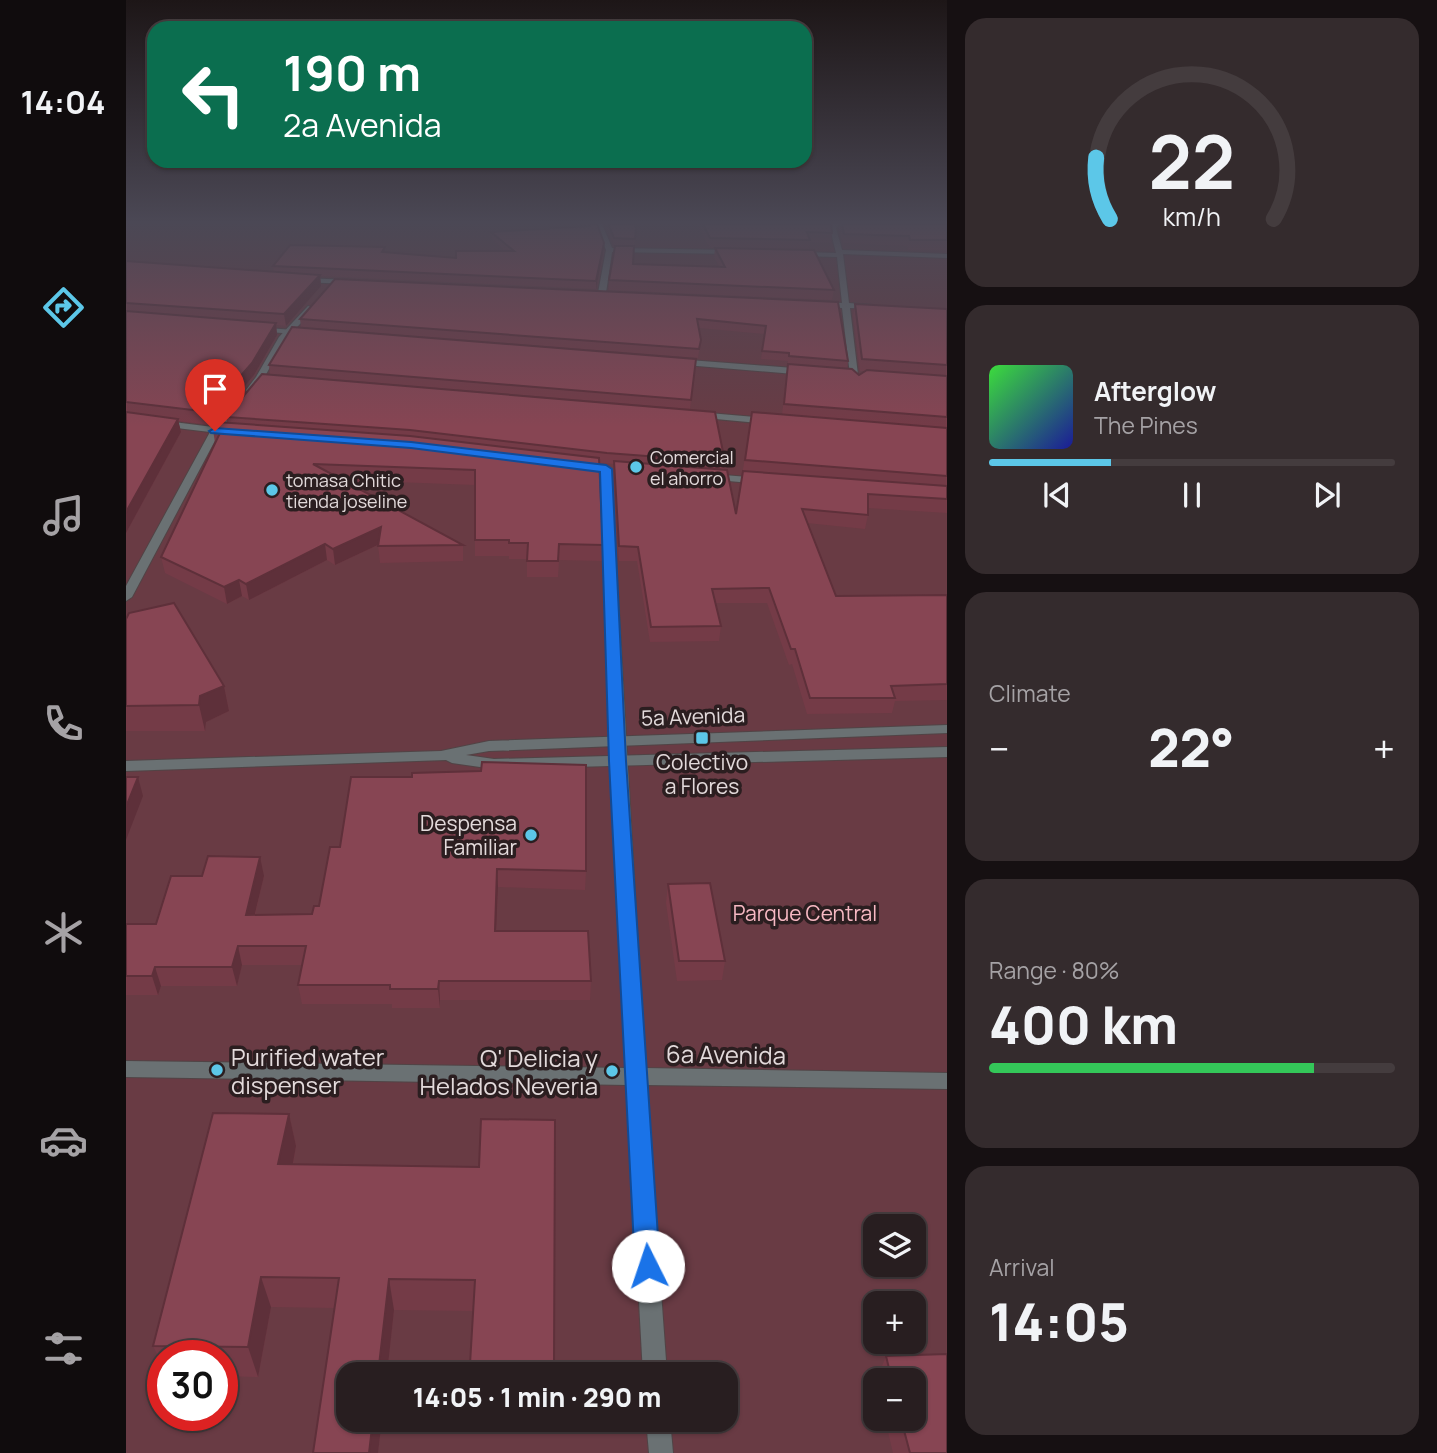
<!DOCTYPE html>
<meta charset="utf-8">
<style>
body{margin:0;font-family:Manrope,sans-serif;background:#342b2d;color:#f1f3f6;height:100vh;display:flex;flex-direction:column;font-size:26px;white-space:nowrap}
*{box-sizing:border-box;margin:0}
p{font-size:23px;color:#a5a2a5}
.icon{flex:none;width:38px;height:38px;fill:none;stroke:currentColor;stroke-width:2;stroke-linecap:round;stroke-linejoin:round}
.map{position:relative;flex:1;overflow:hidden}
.side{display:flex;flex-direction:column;gap:18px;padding:18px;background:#161012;width:490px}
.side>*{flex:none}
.banner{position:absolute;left:21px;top:21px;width:665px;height:147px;border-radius:21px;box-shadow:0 2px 5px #0004,0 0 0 2px #443c3e;background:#0b6e4f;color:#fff;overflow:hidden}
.buttons{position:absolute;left:737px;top:1214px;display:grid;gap:14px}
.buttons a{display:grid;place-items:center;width:63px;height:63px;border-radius:14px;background:#281e20;box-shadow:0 2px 5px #0004,0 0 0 2px #443c3e;font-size:35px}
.speed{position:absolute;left:21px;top:1340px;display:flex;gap:14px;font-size:35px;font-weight:700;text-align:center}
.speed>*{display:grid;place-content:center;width:91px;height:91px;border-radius:50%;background:#281e20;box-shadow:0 2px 5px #0004,0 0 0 2px #443c3e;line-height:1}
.speed .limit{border:10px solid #d22;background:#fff;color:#111}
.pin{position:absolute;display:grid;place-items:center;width:60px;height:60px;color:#fff;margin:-72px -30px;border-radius:50% 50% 50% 0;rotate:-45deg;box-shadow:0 0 7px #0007}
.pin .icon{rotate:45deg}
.me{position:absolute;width:77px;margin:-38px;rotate:356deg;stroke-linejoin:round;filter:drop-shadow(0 0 5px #0008)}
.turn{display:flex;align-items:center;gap:24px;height:147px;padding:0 21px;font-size:32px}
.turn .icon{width:91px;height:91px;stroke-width:2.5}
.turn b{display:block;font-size:49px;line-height:60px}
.big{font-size:52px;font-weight:800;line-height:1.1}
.side .widget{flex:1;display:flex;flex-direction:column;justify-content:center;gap:10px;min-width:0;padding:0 24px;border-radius:21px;background:#342b2d}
.side .dial{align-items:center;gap:0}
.dial svg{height:182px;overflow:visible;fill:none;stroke:#443c3e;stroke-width:7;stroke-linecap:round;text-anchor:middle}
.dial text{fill:#f1f3f6;stroke:none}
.song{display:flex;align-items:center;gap:21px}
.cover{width:84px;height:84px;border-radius:10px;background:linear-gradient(135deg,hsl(120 70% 55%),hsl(240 70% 35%))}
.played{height:7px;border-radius:4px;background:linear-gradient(90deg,#5cc7e8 30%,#443c3e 30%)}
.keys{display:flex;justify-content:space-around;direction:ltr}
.heat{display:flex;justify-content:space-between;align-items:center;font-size:38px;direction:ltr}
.charge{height:10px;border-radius:5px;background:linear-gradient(90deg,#34c759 80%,#443c3e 0)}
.trip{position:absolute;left:210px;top:1362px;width:402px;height:70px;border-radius:21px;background:#281e20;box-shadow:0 2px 5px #0004,0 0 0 2px #443c3e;font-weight:800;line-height:70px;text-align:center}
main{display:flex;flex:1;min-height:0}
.tabs{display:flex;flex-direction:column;width:126px;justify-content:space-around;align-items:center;background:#100c0d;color:#a5a2a5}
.tabs .icon{width:49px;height:49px}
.tabs .active{color:#5cc7e8}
.tabs b{font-size:32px;color:#f1f3f6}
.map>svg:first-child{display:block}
.green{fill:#693b44;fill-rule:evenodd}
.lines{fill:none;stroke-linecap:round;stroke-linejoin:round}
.minor-casing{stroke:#514446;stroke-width:2}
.tertiary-casing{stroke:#514446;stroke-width:2}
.minor{fill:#6a7173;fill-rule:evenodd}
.tertiary{fill:#6a7173;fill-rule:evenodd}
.wall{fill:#743b47}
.shaded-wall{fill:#5e303a}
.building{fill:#874553;stroke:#5e303a;stroke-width:2}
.route{fill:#1a73e8;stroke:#114b97;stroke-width:2}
.poi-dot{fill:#5cc7e8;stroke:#2b1e20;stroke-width:2.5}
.labels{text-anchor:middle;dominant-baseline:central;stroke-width:7;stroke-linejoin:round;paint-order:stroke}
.far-poi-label{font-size:18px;fill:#e3dadb;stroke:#2b1e20;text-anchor:start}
.street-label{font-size:21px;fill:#e3dadb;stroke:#2b1e20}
.poi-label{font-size:21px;fill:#e3dadb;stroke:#2b1e20}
.park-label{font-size:21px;fill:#f7b9c3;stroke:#2b1e20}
.near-street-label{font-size:24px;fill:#e3dadb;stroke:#2b1e20}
.near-poi-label{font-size:24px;fill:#e3dadb;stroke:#2b1e20;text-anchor:start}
</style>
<main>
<nav class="tabs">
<b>14:04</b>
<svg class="icon active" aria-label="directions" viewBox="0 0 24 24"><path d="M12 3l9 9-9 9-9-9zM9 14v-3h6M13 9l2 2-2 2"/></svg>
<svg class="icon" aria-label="music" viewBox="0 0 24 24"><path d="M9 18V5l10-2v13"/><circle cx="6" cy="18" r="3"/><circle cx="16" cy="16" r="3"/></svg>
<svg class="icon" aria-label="phone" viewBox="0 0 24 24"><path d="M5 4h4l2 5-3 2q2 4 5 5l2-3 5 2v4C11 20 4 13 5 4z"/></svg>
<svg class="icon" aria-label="climate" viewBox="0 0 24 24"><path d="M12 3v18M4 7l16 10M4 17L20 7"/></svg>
<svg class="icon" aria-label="car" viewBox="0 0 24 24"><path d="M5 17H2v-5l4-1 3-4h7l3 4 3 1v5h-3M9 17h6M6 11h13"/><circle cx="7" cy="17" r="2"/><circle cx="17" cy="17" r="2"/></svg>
<svg class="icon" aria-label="filters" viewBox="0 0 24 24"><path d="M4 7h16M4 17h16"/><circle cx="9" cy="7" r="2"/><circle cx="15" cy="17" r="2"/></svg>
</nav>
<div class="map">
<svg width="821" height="1453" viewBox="0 0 821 1453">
<rect width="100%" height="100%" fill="#35282a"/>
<path class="green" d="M 0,224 L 821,224 L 821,1453 L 0,1453 ZM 749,1227 L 788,1227 L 788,1265 L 749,1265 ZM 749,1304 L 788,1304 L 788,1342 L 749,1342 ZM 37,1356 L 96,1356 L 96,1416 L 37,1416 ZM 222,1374 L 600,1374 L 600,1419 L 222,1419 ZM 749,1381 L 788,1381 L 788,1419 L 749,1419 Z"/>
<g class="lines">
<g class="minor-casing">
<g id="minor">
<polygon points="470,224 476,224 486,248 607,250 610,252 607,254 486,252 480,293 476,295 472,293 480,250"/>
<polygon points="708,224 714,224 710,228 716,250 821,254 821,258 717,254 723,303 747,305 751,307 747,309 724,308 732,375 736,382 732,385 729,384 724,375 716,308 693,306 689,304 693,302 716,303 711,257 673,256 670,254 673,252 710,253 704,228"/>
<polygon points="176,278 226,280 230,282 226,284 173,282 173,278"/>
<polygon points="182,306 189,308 159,340 138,378 127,392 121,392 120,390 130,377 153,337"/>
<polygon points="108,403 116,405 97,428 110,432 105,435 93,433 6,597 0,601 0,586 84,432 0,422 0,416 87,427"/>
<polygon points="571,412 642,418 647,421 642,424 568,417 566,415"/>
<polygon points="480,466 485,469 519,1068 821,1073 821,1089 520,1085 541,1374 517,1374 501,1085 0,1077 0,1061 500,1068 475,469"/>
<polygon points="585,474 635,478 640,481 635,484 581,479 581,475"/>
<polygon points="520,1419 544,1419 547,1453 523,1453"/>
</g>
</g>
<g class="tertiary-casing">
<g id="tertiary">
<polygon points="128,327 181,331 185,333 181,335 131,331 128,331"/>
<polygon points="550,359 680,369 684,372 680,375 547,364 546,362"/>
<polygon points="821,725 821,733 363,751 340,755 368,759 821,747 821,757 368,769 326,763 320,760 0,771 0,761 315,751 363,741"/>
</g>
</g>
<use href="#minor" class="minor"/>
<use href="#tertiary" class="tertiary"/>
</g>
<g class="wall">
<polygon points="479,224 508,224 510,228 508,246 488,245"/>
<polygon points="571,224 705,224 706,233 705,243 684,242 683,250 584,248"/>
<polygon points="714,224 821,224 821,250 782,250 781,246 717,243 713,229"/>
<polygon points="365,232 478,243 477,250 470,289 194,276 195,286 160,326 150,325 151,335 128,375 86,425 52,421 55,432 0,533 0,261 148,272 147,266 259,252 330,258 379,251 366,239"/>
<polygon points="589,248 708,290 706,300 483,290 483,280 507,264 593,266 588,257"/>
<polygon points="712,302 722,361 721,368 733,375 739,371 734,371 727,315 729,304 821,309 821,513 742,508 742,515 739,529 681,523 710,596 821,595 821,700 769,701 766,713 681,714 666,664 663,665 641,603 589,603 595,626 593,641 524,642 511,561 493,561 488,475 488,464 473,463 477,545 476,561 433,560 432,577 401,577 401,559 383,559 383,556 349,556 349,485 216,480 337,545 337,561 254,563 252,545 209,565 201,560 123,600 116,596 101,604 39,573 35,557 89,443 87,429 101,423 100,417 136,374 599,462 598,470 610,514 626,412 656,415 662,361 635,359 639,334 573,328 575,340 572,358 175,327 174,319"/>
<polygon points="570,359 564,409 144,374 143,365"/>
<polygon points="0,619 98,686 103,711 80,722 79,731 0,731"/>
<polygon points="204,847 460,871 459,890 372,887 370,931 465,981 464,1000 314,1000 314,1008 266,1008 266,1004 176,1004 172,985 176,965 116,965 111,986 35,986 32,995 0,995 0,924 30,924 138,876 129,915 186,914 193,906"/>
<polygon points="542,884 599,961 596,980 551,981 540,903"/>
<polygon points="163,1114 170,1146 167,1165 353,1167 429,1120 428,1374 345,1374 344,1364 347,1311 268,1310 261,1374 222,1374 222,1419 256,1419 252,1453 187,1453 208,1308 145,1307 132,1377 96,1376 96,1356 37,1356 37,1366 27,1346"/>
<polygon points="821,1354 821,1453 767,1453 759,1419 788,1419 788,1381 750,1381 760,1356"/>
</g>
<g class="shaded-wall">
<polygon points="478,243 477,250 470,289 470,281"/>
<polygon points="194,275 195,286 160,326 158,314"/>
<polygon points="150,323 151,335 128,375 86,425 83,412"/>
<polygon points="52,419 55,432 0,533 0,512"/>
<polygon points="255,527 256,543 209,565 207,549"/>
<polygon points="199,544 201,560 123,600 120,584"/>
<polygon points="113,580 116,596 101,604 98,587"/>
<polygon points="98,686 103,711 80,722 79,731 73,705 74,696"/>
<polygon points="12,777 17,796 0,840 0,807"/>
<polygon points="134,857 138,876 124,934 120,915"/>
<polygon points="371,869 372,887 369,950 369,931"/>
<polygon points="112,946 116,965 111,986 106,967"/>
<polygon points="29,967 35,986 32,995 26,976"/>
<polygon points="313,981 314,1000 314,1008 312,989"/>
<polygon points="163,1114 170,1146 161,1196 152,1164"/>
<polygon points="135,1277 145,1307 132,1377 122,1347"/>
<polygon points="263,1279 268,1310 261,1374 252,1374"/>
<polygon points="247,1419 256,1419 252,1453 243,1453"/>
</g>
<g class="building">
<polygon points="465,224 471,224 478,243 470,281 147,266 164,245 259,247 256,252 330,258 330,251 388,251 365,232 464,226"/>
<polygon points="482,224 508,224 510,228 509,239 488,238"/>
<polygon points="577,224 705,224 706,233 681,232 684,240 584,238"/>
<polygon points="716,224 821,224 821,240 784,240 783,236 718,234"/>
<polygon points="489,246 508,246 507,264 599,267 589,248 688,250 708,290 483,280"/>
<polygon points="0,261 194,275 158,314 0,303"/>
<polygon points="209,279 712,302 722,361 663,356 663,353 636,351 640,326 571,319 575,340 573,349 174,319"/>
<polygon points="729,304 821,309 821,365 736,359"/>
<polygon points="0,311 150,323 126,363 83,412 0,402"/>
<polygon points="166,327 570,359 565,400 143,365"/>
<polygon points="662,364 726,369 733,375 741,370 821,376 821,417 658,404"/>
<polygon points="136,374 589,412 599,462 481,453 284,430 100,417"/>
<polygon points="0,412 52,419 0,512"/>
<polygon points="626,412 821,428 821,476 619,460"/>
<polygon points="91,422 284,436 473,458 477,545 433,544 432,561 401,561 402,543 383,543 383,540 349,540 349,470 187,464 337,545 252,546 255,527 207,549 199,544 120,584 113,580 98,587 35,557 94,433 87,429"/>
<polygon points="488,461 601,470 610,514 617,471 821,486 821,499 742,494 742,515 676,509 710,596 821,595 821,684 765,686 769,698 684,698 669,649 665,649 643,588 586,589 595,626 525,627 512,547 493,546"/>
<polygon points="48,603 98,686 74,696 73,705 0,706 0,619 3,613"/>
<polygon points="356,762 460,765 460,871 371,869 369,931 462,931 465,981 313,981 312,989 264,989 264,985 172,985 180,946 112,946 106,967 29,967 26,976 0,976 0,924 30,924 45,876 76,876 82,856 134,857 120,915 186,914 188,906 193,906 204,847 214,847 225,777 286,777 286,773 355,771"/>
<polygon points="0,777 12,777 0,807"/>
<polygon points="584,883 599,961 553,961 542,884"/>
<polygon points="87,1113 163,1114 152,1164 353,1167 355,1119 429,1120 428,1365 344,1364 349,1280 263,1279 252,1374 222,1374 222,1419 247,1419 243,1453 187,1453 213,1278 135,1277 122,1347 27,1346"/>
<polygon points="821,1354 821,1453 784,1453 775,1419 788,1419 788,1381 766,1381 760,1356"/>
</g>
<linearGradient id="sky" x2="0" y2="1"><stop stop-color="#1d1617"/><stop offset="0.52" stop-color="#4b4855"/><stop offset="1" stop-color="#4b4855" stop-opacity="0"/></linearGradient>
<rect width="821" height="427" fill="url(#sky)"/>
<polygon class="route" points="89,428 285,442 480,465 486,469 500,761 534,1266 531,1275 522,1278 513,1275 509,1266 483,761 474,472 285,448 85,433 83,431"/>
<g class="poi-dot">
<circle cx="510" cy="467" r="7"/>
<circle cx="146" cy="490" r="7"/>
<rect x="569" y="731" width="14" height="14" rx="3.5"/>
<circle cx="405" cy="835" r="7"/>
<circle cx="91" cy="1070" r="7"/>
<circle cx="486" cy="1071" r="7"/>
</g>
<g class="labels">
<g class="far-poi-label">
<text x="524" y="457">Comercial<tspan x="524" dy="21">el ahorro</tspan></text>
<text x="160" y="480">tomasa Chitic<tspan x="160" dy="21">tienda joseline</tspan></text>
</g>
<g class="street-label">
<text transform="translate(567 716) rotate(-2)">5a Avenida</text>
</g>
<g class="poi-label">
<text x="576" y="762">Colectivo<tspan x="576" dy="24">a Flores</tspan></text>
<text x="391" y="823" text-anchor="end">Despensa<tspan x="391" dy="24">Familiar</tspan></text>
</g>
<g class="park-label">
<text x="679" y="913">Parque Central</text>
</g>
<g class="near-street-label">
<text transform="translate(600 1054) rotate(1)">6a Avenida</text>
</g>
<g class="near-poi-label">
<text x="105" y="1056">Purified water<tspan x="105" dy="28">dispenser</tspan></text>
<text x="472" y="1057" text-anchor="end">Q' Delicia y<tspan x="472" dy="28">Helados Neveria</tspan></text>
</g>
</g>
</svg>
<div class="buttons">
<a><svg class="icon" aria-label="layers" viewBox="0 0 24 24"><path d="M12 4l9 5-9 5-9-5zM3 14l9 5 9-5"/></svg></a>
<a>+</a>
<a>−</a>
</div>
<div class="speed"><div class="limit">30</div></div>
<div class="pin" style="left:89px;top:431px;background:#d93025"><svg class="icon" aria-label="arrive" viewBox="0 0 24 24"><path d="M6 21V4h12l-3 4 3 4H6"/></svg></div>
<svg class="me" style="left:522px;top:1266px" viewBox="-20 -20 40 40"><circle r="19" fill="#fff"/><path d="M0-13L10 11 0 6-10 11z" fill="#1a73e8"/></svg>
<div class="trip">14:05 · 1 min · 290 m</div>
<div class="banner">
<div class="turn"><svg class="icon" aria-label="left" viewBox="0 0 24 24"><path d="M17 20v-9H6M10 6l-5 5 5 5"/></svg><div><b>190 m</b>2a Avenida</div></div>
</div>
</div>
<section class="side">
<div class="widget dial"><svg viewBox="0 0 100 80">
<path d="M14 69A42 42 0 1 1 86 69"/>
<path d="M14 69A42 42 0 0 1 8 42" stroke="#5cc7e8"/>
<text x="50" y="56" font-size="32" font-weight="700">22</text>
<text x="50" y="72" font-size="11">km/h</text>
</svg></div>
<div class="widget">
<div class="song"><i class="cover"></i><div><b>Afterglow</b><p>The Pines</p></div></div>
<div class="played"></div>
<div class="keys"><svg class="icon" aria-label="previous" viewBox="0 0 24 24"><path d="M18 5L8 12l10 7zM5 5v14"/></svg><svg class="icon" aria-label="pause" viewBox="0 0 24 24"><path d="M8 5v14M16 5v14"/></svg><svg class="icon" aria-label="next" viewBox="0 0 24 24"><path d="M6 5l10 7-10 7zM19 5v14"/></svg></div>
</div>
<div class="widget"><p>Climate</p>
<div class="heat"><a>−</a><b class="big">22°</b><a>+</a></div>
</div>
<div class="widget"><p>Range · 80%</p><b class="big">400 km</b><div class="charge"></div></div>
<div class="widget"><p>Arrival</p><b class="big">14:05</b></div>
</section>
</main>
